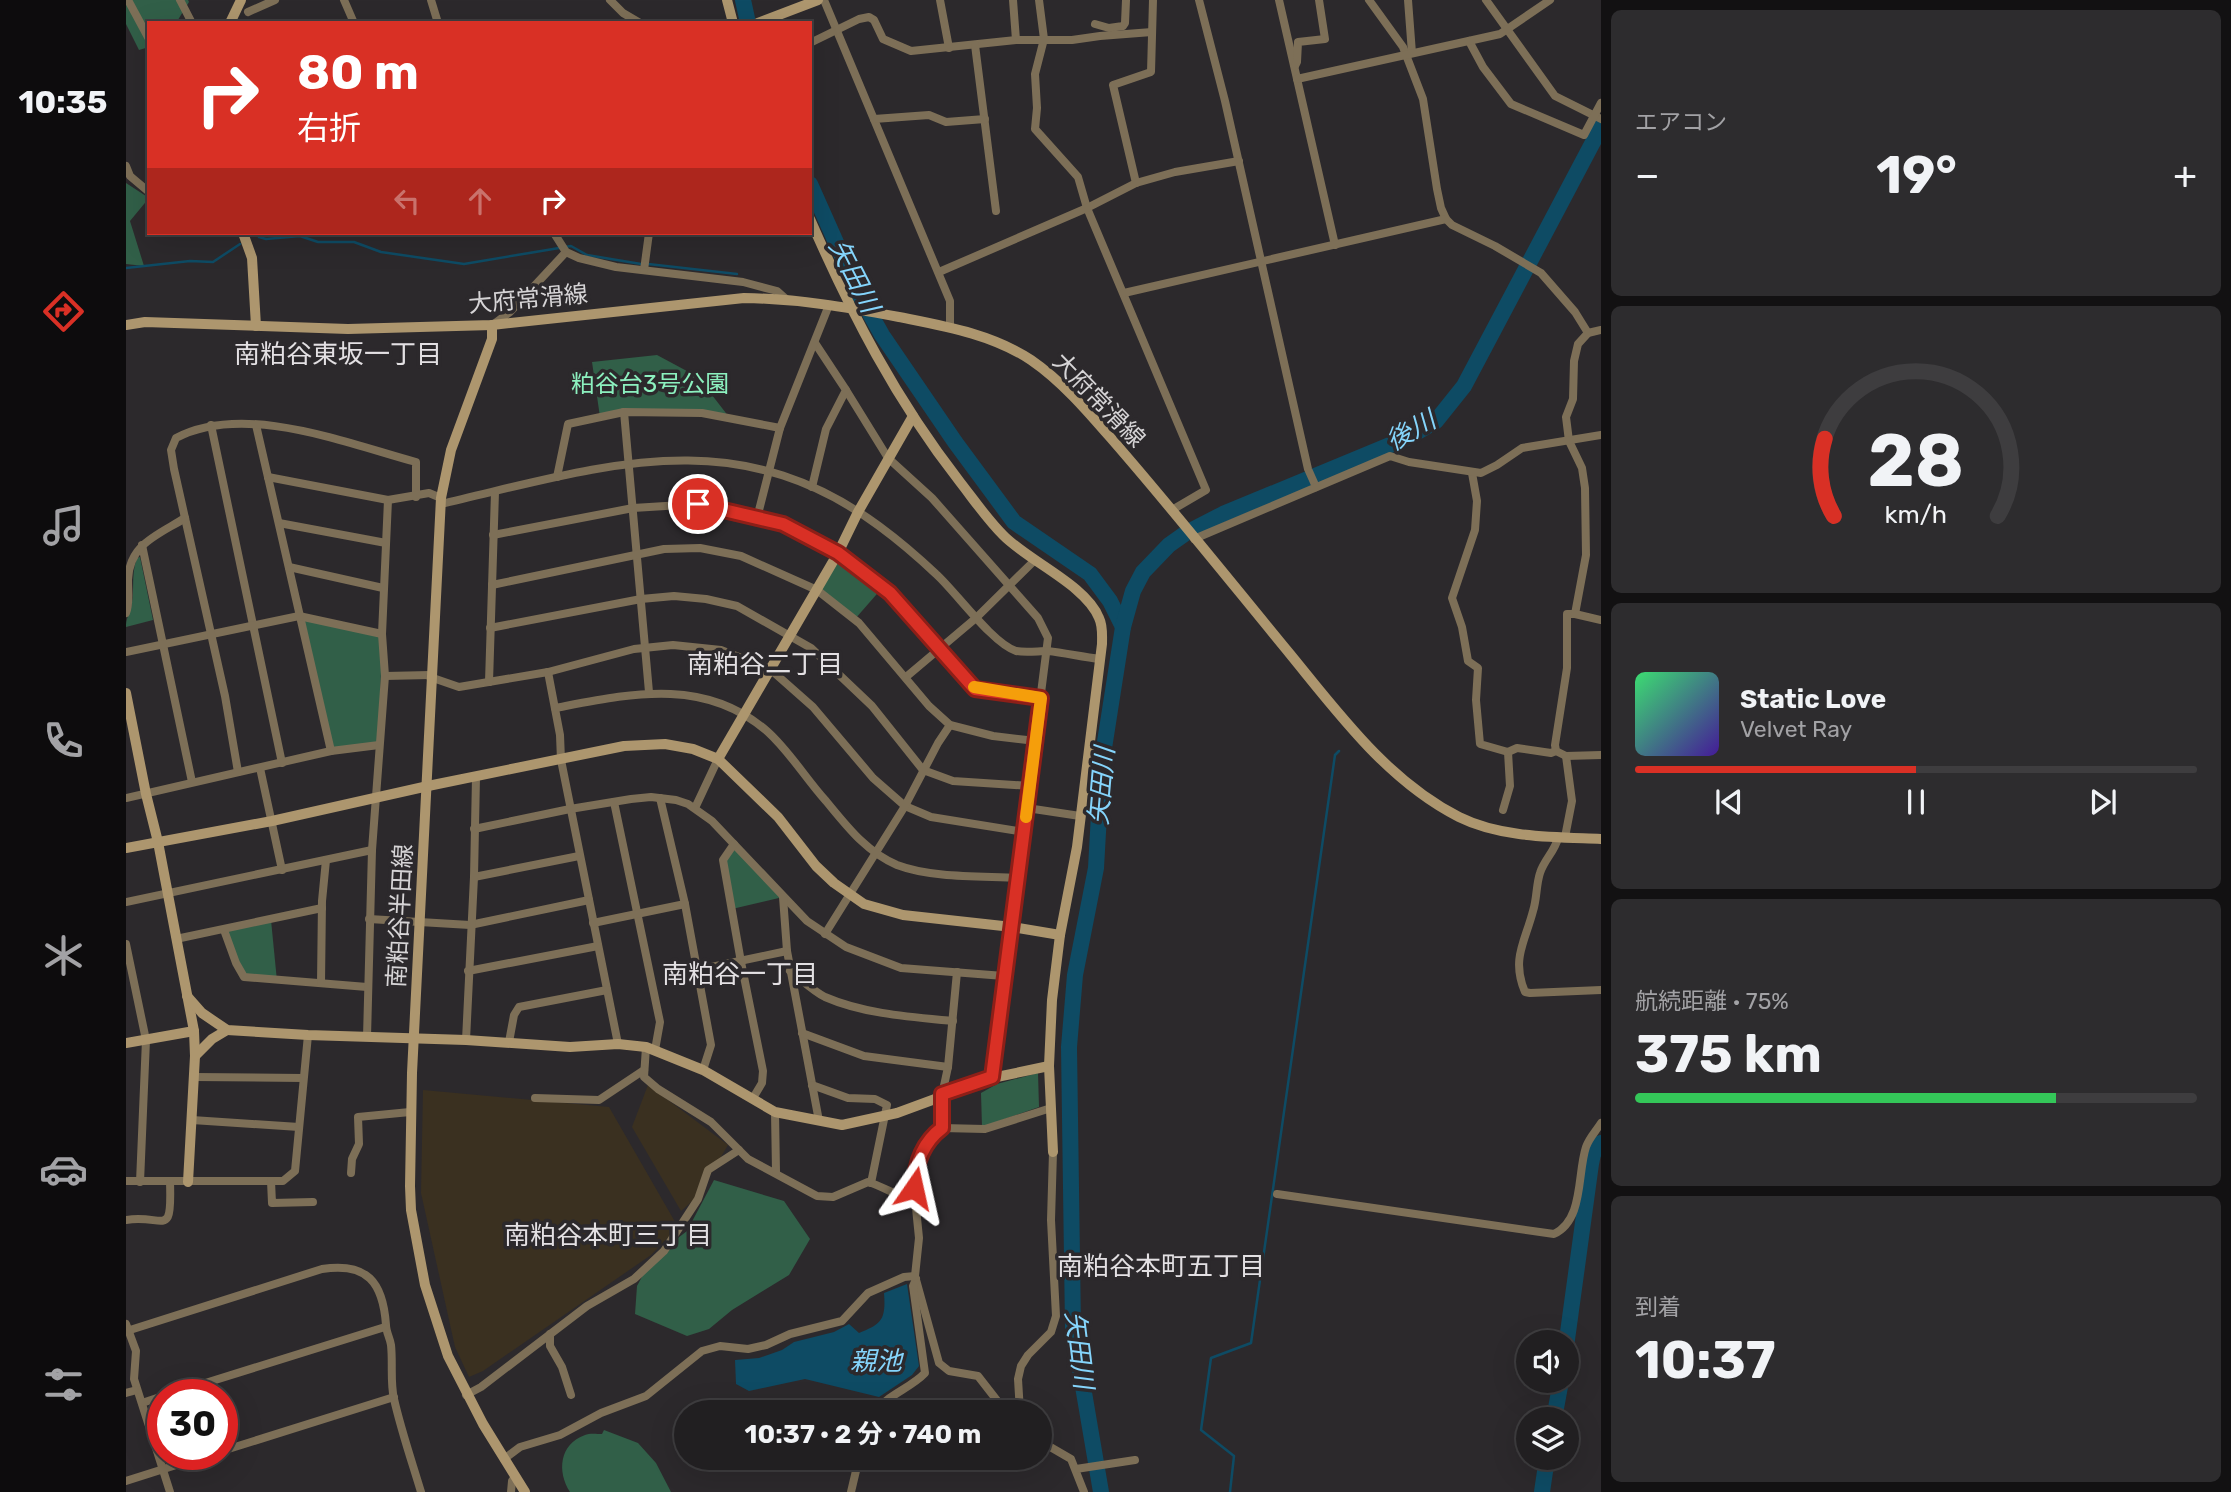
<!DOCTYPE html>
<html lang="ja">
<meta charset="utf-8">
<style>
body{margin:0;font-family:Rubik,"Noto Sans JP",sans-serif;background:#2d2c2e;color:#f1f3f6;height:100vh;display:flex;flex-direction:column;font-size:26px;white-space:nowrap}
*{box-sizing:border-box;margin:0}
p{font-size:23px;color:#a2a2a5}
.icon{flex:none;width:38px;height:38px;fill:none;stroke:currentColor;stroke-width:2;stroke-linecap:round;stroke-linejoin:round}
.map{position:relative;flex:1;overflow:hidden}
.details{display:flex;flex-direction:column;gap:10px;padding:10px;background:#121112;width:630px}
.details>*{flex:none}
.top-card{position:absolute;left:21px;top:21px;width:665px;height:214px;border-radius:0px;box-shadow:0 7px 28px #0002,0 0 0 2px #3e3d3f;background:#d93025;color:#fff;overflow:hidden}
.fabs{position:absolute;left:1390px;top:1330px;display:grid;gap:14px}
.fabs a{display:grid;place-items:center;width:63px;height:63px;border-radius:50%;background:#211f21;box-shadow:0 7px 28px #0002,0 0 0 2px #3e3d3f;font-size:35px}
.speed{position:absolute;left:21px;top:1379px;display:flex;gap:14px;font-size:35px;font-weight:700;text-align:center}
.speed>*{display:grid;place-content:center;width:91px;height:91px;border-radius:50%;background:#211f21;box-shadow:0 7px 28px #0002,0 0 0 2px #3e3d3f;line-height:1}
.speed .limit{border:10px solid #d22;background:#fff;color:#111}
.pin{position:absolute;display:grid;place-items:center;width:60px;height:60px;color:#fff;margin:-30px;border:4px solid #fff;border-radius:50%;box-shadow:0 2px 7px #0007}
.me{position:absolute;width:77px;margin:-38px;rotate:11deg;stroke-linejoin:round;filter:drop-shadow(0 0 5px #0008)}
.turn{display:flex;align-items:center;gap:24px;height:147px;padding:0 35px;font-size:32px}
.turn .icon{width:91px;height:91px;stroke-width:2.5}
.turn b{display:block;font-size:49px;line-height:60px}
.lanes{display:flex;align-items:center;height:66px;padding:0 35px;background:#0003;justify-content:center;gap:35px;direction:ltr}
.lanes .off{opacity:.35}
.big{font-size:52px;font-weight:700;line-height:1.1}
.details .card{flex:1;display:flex;flex-direction:column;justify-content:center;gap:10px;min-width:0;padding:0 24px;border-radius:10px;background:#2d2c2e}
.details .dial{align-items:center;gap:0}
.dial svg{height:182px;overflow:visible;fill:none;stroke:#3e3d3f;stroke-width:7;stroke-linecap:round;text-anchor:middle}
.dial text{fill:#f1f3f6;stroke:none}
.song{display:flex;align-items:center;gap:21px}
.cover{width:84px;height:84px;border-radius:10px;background:linear-gradient(135deg,hsl(140 70% 55%),hsl(260 70% 35%))}
.played{height:7px;border-radius:4px;background:linear-gradient(90deg,#d93025 50%,#3e3d3f 50%)}
.keys{display:flex;justify-content:space-around;direction:ltr}
.heat{display:flex;justify-content:space-between;align-items:center;font-size:38px;direction:ltr}
.charge{height:10px;border-radius:5px;background:linear-gradient(90deg,#34c759 75%,#3e3d3f 0)}
.trip{position:absolute;left:548px;top:1400px;width:378px;height:70px;border-radius:35px;background:#211f21;box-shadow:0 7px 28px #0002,0 0 0 2px #3e3d3f;font-weight:700;line-height:70px;text-align:center}
main{display:flex;flex:1;min-height:0}
.menu{display:flex;flex-direction:column;width:126px;justify-content:space-around;align-items:center;background:#0d0c0d;color:#a2a2a5}
.menu .icon{width:49px;height:49px}
.menu .active{color:#d93025}
.menu b{font-size:32px;color:#f1f3f6}
.map>svg:first-child{display:block}
.education{fill:#3a3020}
.green{fill:#315f48}
.water{fill:#0e4b64}
.lines{fill:none;stroke-linecap:round;stroke-linejoin:round}
.stream{stroke:#0e4b64;stroke-width:2.5}
.river{stroke:#0e4b64;stroke-width:16}
.street{stroke:#7d6f57;stroke-width:8}
.secondary{stroke:#ad966e;stroke-width:10}
.route-casing{stroke:#8d1f18;stroke-width:18}
.route{stroke:#d93025;stroke-width:12}
.slow{stroke:#f59e0b;stroke-width:12}
.labels{text-anchor:middle;dominant-baseline:central;stroke-width:7;stroke-linejoin:round;paint-order:stroke}
.street-label{font-size:24px;fill:#d6d4d6;stroke:#2c292c}
.park-label{font-size:24px;fill:#8cf1bf;stroke:#2c292c}
.water-label{font-size:26px;font-style:italic;fill:#85d5fc;stroke:#2c292c}
.neighbourhood-label{font-size:26px;fill:#e3e0e3;stroke:#2c292c}
</style>
<main>
<nav class="menu">
<b>10:35</b>
<svg class="icon active" aria-label="directions" viewBox="0 0 24 24"><path d="M12 3l9 9-9 9-9-9zM9 14v-3h6M13 9l2 2-2 2"/></svg>
<svg class="icon" aria-label="music" viewBox="0 0 24 24"><path d="M9 18V5l10-2v13"/><circle cx="6" cy="18" r="3"/><circle cx="16" cy="16" r="3"/></svg>
<svg class="icon" aria-label="phone" viewBox="0 0 24 24"><path d="M5 4h4l2 5-3 2q2 4 5 5l2-3 5 2v4C11 20 4 13 5 4z"/></svg>
<svg class="icon" aria-label="climate" viewBox="0 0 24 24"><path d="M12 3v18M4 7l16 10M4 17L20 7"/></svg>
<svg class="icon" aria-label="car" viewBox="0 0 24 24"><path d="M5 17H2v-5l4-1 3-4h7l3 4 3 1v5h-3M9 17h6M6 11h13"/><circle cx="7" cy="17" r="2"/><circle cx="17" cy="17" r="2"/></svg>
<svg class="icon" aria-label="filters" viewBox="0 0 24 24"><path d="M4 7h16M4 17h16"/><circle cx="9" cy="7" r="2"/><circle cx="15" cy="17" r="2"/></svg>
</nav>
<div class="map">
<svg width="1475" height="1492" viewBox="0 0 1475 1492">
<rect width="100%" height="100%" fill="#2c292c"/>
<g class="education">
<polygon points="522,1085 602,1145 571,1197 555,1211 506,1127"/>
<polygon points="297,1090 483,1107 552,1227 525,1255 357,1371 343,1377 329,1347 295,1193"/>
</g>
<g class="green">
<polygon points="0,0 62,0 63,2 50,23 23,23 23,47 13,50 0,24"/>
<polygon points="0,183 23,198 4,221 18,266 0,264"/>
<polygon points="531,355 572,377 603,417 576,413 474,417 466,362"/>
<polygon points="712,553 757,587 729,619 691,590"/>
<path d="M 14,557 L 27,620 L 0,627 C 0,619 2,617 4,611 C 10,594 4,576 11,558 Z"/>
<polygon points="173,616 256,634 253,745 205,751"/>
<polygon points="608,844 657,897 606,909 597,860"/>
<polygon points="145,920 151,981 118,977 98,930"/>
<polygon points="912,1073 913,1107 856,1127 855,1093 871,1084"/>
<polygon points="588,1180 658,1201 684,1239 663,1275 606,1310 583,1329 561,1336 509,1314 511,1286 526,1258 561,1231"/>
<path d="M 478,1430 L 512,1443 L 530,1463 L 545,1492 L 444,1492 C 431,1472 433,1444 459,1435 C 463,1433 471,1434 476,1434 Z"/>
</g>
<path class="water" d="M 781,1284 L 793,1366 L 786,1375 L 753,1397 L 679,1379 L 623,1391 L 610,1384 L 609,1360 L 633,1358 L 656,1350 L 668,1342 L 708,1332 L 723,1324 L 733,1333 C 756,1324 760,1319 758,1293 Z"/>
<g class="lines">
<g class="stream">
<polyline points="133,237 140,239 174,236 192,242 228,242 255,252 338,264 445,246 461,255 515,264"/>
<polyline points="522,264 611,274"/>
<polyline points="0,268 64,261 87,262 114,244"/>
<polyline points="1104,1492 1108,1456 1075,1430 1085,1358 1125,1343 1209,755 1213,751"/>
</g>
<g class="river">
<polyline points="617,0 622,23"/>
<polyline points="684,184 733,294 756,335 829,442 888,522 964,574 984,601 997,627"/>
<polyline points="1440,1347 1465,1164 1467,1154 1475,1143"/>
<polyline points="1428,1419 1435,1381"/>
<polyline points="975,1492 947,1328 943,1047 949,975 970,868 976,761 997,627 1007,591 1017,572 1043,545 1060,533 1097,514 1281,438 1310,421 1338,386 1475,127"/>
<polyline points="1416,1492 1421,1458"/>
</g>
<g class="street">
<polyline points="2,0 23,39"/>
<polyline points="54,0 66,23"/>
<polyline points="218,0 228,23"/>
<polyline points="305,0 312,23"/>
<polyline points="484,0 497,13 514,23"/>
<polyline points="698,0 824,301 824,327"/>
<polyline points="814,0 823,48"/>
<polyline points="887,0 890,40"/>
<polyline points="913,0 918,39 909,74 911,108 909,129 952,177 961,208 1080,490 1046,510"/>
<polyline points="1073,0 1099,101 1182,469 1190,487"/>
<polyline points="1153,0 1209,245"/>
<polyline points="1243,0 1277,47 1297,99 1311,189 1315,208 1320,219 1326,225 1369,246 1415,273 1449,312 1462,333"/>
<polyline points="1282,0 1286,53"/>
<polyline points="1360,0 1429,96 1475,119"/>
<polyline points="122,12 149,0"/>
<polyline points="969,24 983,28 997,26 999,23 1000,0"/>
<polyline points="1343,41 1357,67 1385,104 1458,135 1475,103"/>
<polyline points="684,43 733,19 743,17 748,20 757,39 785,51 890,40 946,40 974,36 1026,32"/>
<polyline points="849,45 870,211"/>
<polyline points="1169,66 1171,62 1172,42 1199,39 1193,0"/>
<polyline points="1171,79 1374,34 1424,0"/>
<polyline points="748,119 803,115 820,122 859,119"/>
<polyline points="0,166 4,176 23,192"/>
<polyline points="1010,183 987,85 1025,72 1027,0"/>
<polyline points="428,233 440,252 453,258 490,267 617,282 651,291 660,299"/>
<polyline points="518,270 523,233"/>
<polyline points="813,272 961,208 1010,183 1049,172 1113,161"/>
<polyline points="998,293 1320,219"/>
<polyline points="368,324 384,312 440,252"/>
<polyline points="1475,330 1462,333 1452,344 1448,361 1447,399 1440,417 1443,441 1456,468 1459,488 1460,555 1449,614 1441,614 1441,668 1429,745 1430,751 1440,756 1475,755"/>
<polyline points="720,390 762,458 806,498 912,618 922,638 866,1078"/>
<polyline points="498,412 523,692"/>
<polyline points="85,425 156,763"/>
<polyline points="130,425 205,751"/>
<polyline points="1346,473 1351,501 1349,530 1326,598 1336,627 1342,661 1352,668 1350,700 1354,744 1382,752 1384,786 1377,810"/>
<polyline points="142,477 262,500"/>
<polyline points="431,477 442,424 498,412 576,413 654,428"/>
<polyline points="686,487 700,429 720,390 689,343"/>
<path d="M 314,504 C 473,468 607,418 753,526 C 772,540 792,557 810,574 C 830,592 866,643 890,651 C 900,653 912,651 922,651 C 939,653 957,657 974,659"/>
<polyline points="631,518 654,428 703,305"/>
<polyline points="153,523 260,543"/>
<polyline points="367,535 507,508 572,504 657,524 712,553 764,593 849,689 915,698"/>
<polyline points="1068,539 1264,456 1283,462 1355,473 1371,465 1396,448 1475,435"/>
<polyline points="16,545 66,782"/>
<polyline points="163,567 257,588"/>
<polyline points="366,585 538,549 574,548 615,556 691,590 733,623 803,706 824,725 867,736 910,741"/>
<path d="M 0,613 C 4,603 2,592 2,580 C 3,544 32,535 59,518"/>
<polyline points="1449,614 1475,620"/>
<polyline points="364,628 515,599 548,596 580,599 611,606 685,648 746,706 797,770 827,781 904,786"/>
<polyline points="0,652 173,616 256,634"/>
<polyline points="422,672 434,735 435,760 492,1044"/>
<polyline points="259,676 304,675"/>
<polyline points="304,677 333,687 422,672 508,649 547,645 595,650 644,669 687,707 747,778 779,806 805,817 898,832"/>
<polyline points="780,677 850,618 909,560"/>
<polyline points="363,682 369,492"/>
<path d="M 429,708 C 503,694 579,676 642,732 C 664,752 680,779 700,801 C 720,825 740,852 771,865 C 805,878 855,876 892,878"/>
<polyline points="1382,752 1391,748 1425,753 1430,751"/>
<polyline points="134,768 156,870"/>
<path d="M 112,772 L 99,696 L 48,469 L 45,450 L 50,438 C 118,402 220,443 290,462 L 290,497"/>
<polyline points="0,798 205,751 253,745"/>
<polyline points="534,798 559,904 585,1045 577,1070"/>
<polyline points="488,802 534,1022 529,1050"/>
<polyline points="569,808 592,759"/>
<polyline points="901,808 954,816"/>
<polyline points="348,829 444,809 505,799 525,797 550,800 562,804 586,821 681,921 720,947 775,968 878,976"/>
<polyline points="1439,837 1446,801 1440,756"/>
<path d="M 1432,838 C 1429,851 1418,860 1414,873 C 1410,885 1411,899 1407,911 C 1399,942 1385,959 1399,992 L 1404,993 L 1475,990"/>
<polyline points="608,844 597,860 615,962 637,1071 636,1083 627,1098"/>
<polyline points="348,877 453,856"/>
<polyline points="657,897 661,951 693,1121"/>
<polyline points="0,902 246,850"/>
<polyline points="243,919 344,925 463,900"/>
<polyline points="467,923 559,904"/>
<polyline points="98,930 110,963 118,977 241,987"/>
<polyline points="699,934 779,806 812,743 824,725"/>
<polyline points="50,939 196,908"/>
<polyline points="0,944 20,1040 14,1182"/>
<polyline points="571,970 661,951"/>
<polyline points="342,971 472,946"/>
<path d="M 664,971 C 675,979 687,991 699,997 C 738,1014 785,1017 827,1021"/>
<polyline points="831,972 822,1067 816,1095 816,1128 801,1140 795,1155 788,1188 793,1238 789,1276 813,1363 823,1371 852,1376 880,1412"/>
<polyline points="195,983 196,901 200,860"/>
<polyline points="676,1033 738,1056 822,1067"/>
<polyline points="241,1037 246,850 259,676 256,634 262,500 303,493 315,498"/>
<polyline points="340,1040 348,877 350,777"/>
<polyline points="383,1042 388,1015 393,1007 481,990"/>
<path d="M 520,1047 L 518,1077 L 532,1089 L 585,1122 L 622,1159 L 691,1196 L 707,1197 L 742,1182 C 756,1186 777,1199 789,1200"/>
<polyline points="68,1077 177,1078"/>
<polyline points="686,1085 722,1098 749,1099 761,1105 745,1183"/>
<polyline points="409,1098 473,1100 518,1070"/>
<polyline points="649,1112 650,1172"/>
<polyline points="66,1120 173,1127"/>
<polyline points="816,1128 859,1129 925,1108"/>
<polyline points="225,1173 226,1159 233,1144 232,1117 284,1112"/>
<polyline points="0,1181 157,1181 169,1171 182,1035"/>
<polyline points="145,1181 146,1203 187,1202"/>
<path d="M 1151,1194 L 1428,1234 C 1458,1220 1451,1174 1460,1147 C 1463,1138 1470,1131 1475,1123"/>
<path d="M 0,1220 C 39,1214 46,1240 44,1182"/>
<polyline points="0,1324 10,1351 8,1379 44,1492"/>
<path d="M 4,1330 L 196,1269 C 241,1262 257,1282 260,1325 C 260,1332 264,1338 265,1345 C 267,1363 264,1382 268,1399 C 275,1430 286,1462 295,1492"/>
<polyline points="424,1334 424,1346 436,1367 445,1395"/>
<polyline points="0,1393 11,1390"/>
<polyline points="41,1395 259,1327"/>
<polyline points="340,1395 355,1387 461,1306 508,1279 538,1251 572,1199 582,1170 613,1150"/>
<polyline points="16,1403 37,1396"/>
<path d="M 749,1412 C 761,1395 785,1388 799,1373 L 787,1286 L 790,1279"/>
<polyline points="894,1412 892,1379 895,1366 902,1355 925,1332 930,1316 925,1220 927,1152"/>
<polyline points="914,1441 945,1459 958,1492"/>
<polyline points="96,1451 268,1397"/>
<polyline points="378,1459 394,1447 434,1435 475,1413 520,1396 576,1351 594,1346 622,1349 640,1345 664,1334 716,1321 742,1293 778,1277 789,1276"/>
<polyline points="950,1469 1009,1460"/>
<polyline points="0,1481 85,1454"/>
<polyline points="385,1492 386,1481 389,1477"/>
<polyline points="725,1492 733,1458"/>
</g>
<g class="secondary">
<polyline points="601,0 607,23"/>
<polyline points="104,23 115,0"/>
<polyline points="632,23 692,0"/>
<path d="M 684,219 C 725,313 770,400 834,482 C 848,500 861,519 877,535 C 902,561 960,585 973,618 C 977,626 976,635 976,644 L 951,847 L 934,935 L 926,1000 L 923,1066 L 927,1152"/>
<polyline points="117,233 126,258 130,326"/>
<path d="M 0,325 L 19,322 L 222,329 L 366,325 L 618,298 C 673,299 719,307 773,317 C 818,326 866,334 905,360 C 940,384 968,419 996,451 C 1053,517 1108,586 1164,654 C 1213,714 1262,781 1333,817 C 1375,838 1429,837 1475,839"/>
<polyline points="366,325 366,339 325,450 315,498 286,1073 284,1186 285,1210 299,1285 322,1356 357,1424 399,1492"/>
<polyline points="0,693 20,794 32,842 68,1031 69,1056 62,1182"/>
<polyline points="592,759 712,553 732,512 787,416"/>
<polyline points="0,848 146,821 302,786 498,746 539,744 567,749 592,759 652,817 690,866 708,883 738,904 777,915 886,927 934,935"/>
<polyline points="61,996 76,1013 101,1030 182,1035 340,1040 444,1047 492,1044 520,1047 577,1070 649,1112 716,1125 771,1113 866,1078 923,1066"/>
<polyline points="0,1043 68,1031"/>
<polyline points="69,1056 86,1039 101,1030"/>
</g>
</g>
<g class="lines">
<g class="route-casing">
<path id="route" d="M 572,504 L 657,524 L 712,553 L 764,593 L 849,689 L 915,698 L 866,1077 L 816,1094 L 816,1128 C 796,1143 789,1164 788,1188"/>
</g>
<use href="#route" class="route"/>
<polyline class="slow" points="848,687 915,698 900,817"/>
</g>
<g class="labels">
<g class="street-label">
<text transform="translate(402 299) rotate(-5)">大府常滑線</text>
<text transform="translate(973 400) rotate(46)">大府常滑線</text>
<text transform="translate(274 916) rotate(-87)">南粕谷半田線</text>
</g>
<g class="park-label">
<text x="524" y="384">粕谷台3号公園</text>
</g>
<g class="water-label">
<text transform="translate(728 276) rotate(63)">矢田川</text>
<text transform="translate(1285 431) rotate(-30)">後川</text>
<text transform="translate(976 786) rotate(-85)">矢田川</text>
<text transform="translate(953 1350) rotate(83)">矢田川</text>
<text x="750" y="1361">親池</text>
</g>
<g class="neighbourhood-label">
<text x="212" y="354">南粕谷東坂一丁目</text>
<text x="639" y="664">南粕谷二丁目</text>
<text x="614" y="974">南粕谷一丁目</text>
<text x="482" y="1235">南粕谷本町三丁目</text>
<text x="1035" y="1266">南粕谷本町五丁目</text>
</g>
</g>
</svg>
<div class="fabs">
<a><svg class="icon" aria-label="sound" viewBox="0 0 24 24"><path d="M4 9h4l5-4v14l-5-4H4zM17 9q2 3 0 6"/></svg></a>
<a><svg class="icon" aria-label="layers" viewBox="0 0 24 24"><path d="M12 4l9 5-9 5-9-5zM3 14l9 5 9-5"/></svg></a>
</div>
<div class="speed"><div class="limit">30</div></div>
<div class="pin" style="left:572px;top:504px;background:#d93025"><svg class="icon" aria-label="arrive" viewBox="0 0 24 24"><path d="M6 21V4h12l-3 4 3 4H6"/></svg></div>
<svg class="me" style="left:788px;top:1188px" viewBox="-20 -20 40 40"><path d="M0-17L14 15 0 8-14 15z" fill="#d93025" stroke="#fff" stroke-width="4"/></svg>
<div class="trip">10:37 · 2 分 · 740 m</div>
<div class="top-card">
<div class="turn"><svg class="icon" aria-label="right" viewBox="0 0 24 24"><path d="M7 20v-9h11M14 6l5 5-5 5"/></svg><div><b>80 m</b>右折</div></div>
<div class="lanes"><svg class="icon off" aria-label="left" viewBox="0 0 24 24"><path d="M17 20v-9H6M10 6l-5 5 5 5"/></svg><svg class="icon off" aria-label="ahead" viewBox="0 0 24 24"><path d="M12 20V5M6 11l6-6 6 6"/></svg><svg class="icon" aria-label="right" viewBox="0 0 24 24"><path d="M7 20v-9h11M14 6l5 5-5 5"/></svg></div>
</div>
</div>
<section class="details">
<div class="card"><p>エアコン</p>
<div class="heat"><a>−</a><b class="big">19°</b><a>+</a></div>
</div>
<div class="card dial"><svg viewBox="0 0 100 80">
<path d="M14 69A42 42 0 1 1 86 69"/>
<path d="M14 69A42 42 0 0 1 10 35" stroke="#d93025"/>
<text x="50" y="56" font-size="32" font-weight="700">28</text>
<text x="50" y="72" font-size="11">km/h</text>
</svg></div>
<div class="card">
<div class="song"><i class="cover"></i><div><b>Static Love</b><p>Velvet Ray</p></div></div>
<div class="played"></div>
<div class="keys"><svg class="icon" aria-label="previous" viewBox="0 0 24 24"><path d="M18 5L8 12l10 7zM5 5v14"/></svg><svg class="icon" aria-label="pause" viewBox="0 0 24 24"><path d="M8 5v14M16 5v14"/></svg><svg class="icon" aria-label="next" viewBox="0 0 24 24"><path d="M6 5l10 7-10 7zM19 5v14"/></svg></div>
</div>
<div class="card"><p>航続距離 · 75%</p><b class="big">375 km</b><div class="charge"></div></div>
<div class="card"><p>到着</p><b class="big">10:37</b></div>
</section>
</main>
